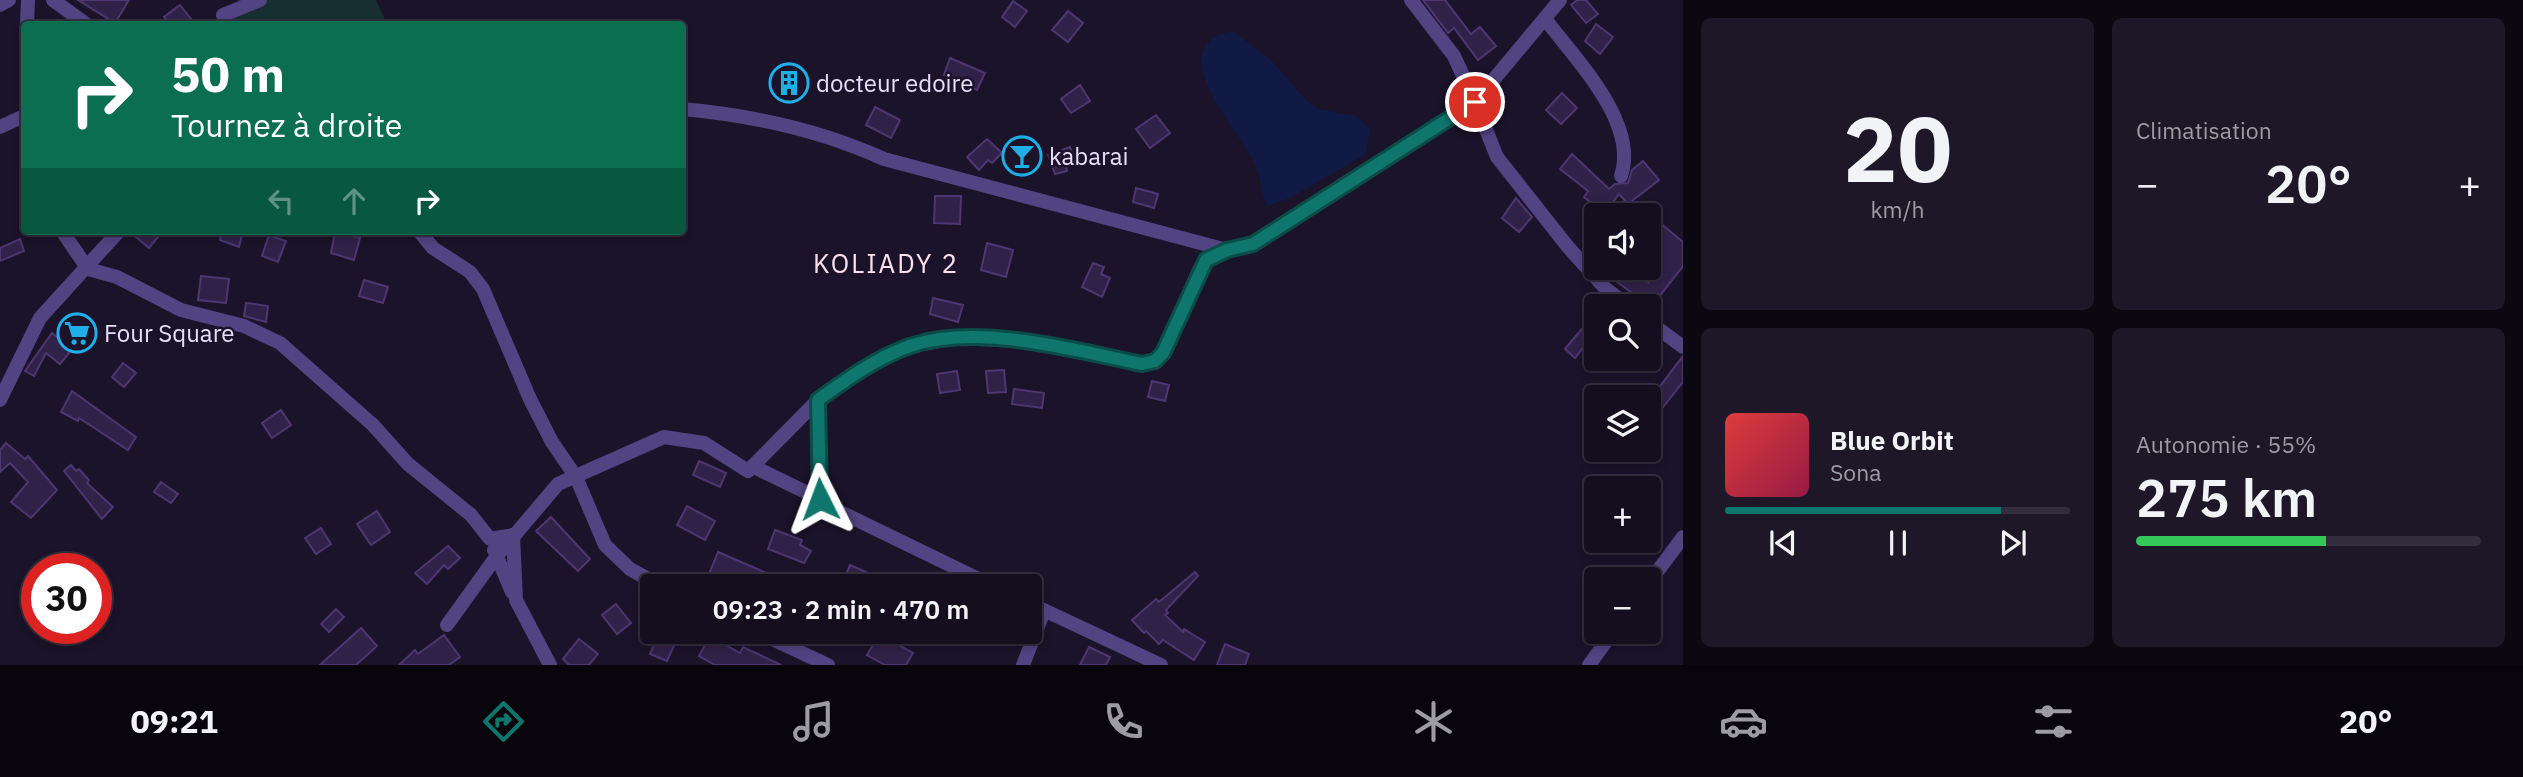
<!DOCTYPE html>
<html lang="fr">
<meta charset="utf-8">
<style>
body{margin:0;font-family:"IBM Plex Sans",sans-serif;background:#1d1728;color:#f1f3f6;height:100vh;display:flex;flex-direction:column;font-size:26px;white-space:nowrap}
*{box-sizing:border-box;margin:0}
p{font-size:23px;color:#9d9ca4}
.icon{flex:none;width:38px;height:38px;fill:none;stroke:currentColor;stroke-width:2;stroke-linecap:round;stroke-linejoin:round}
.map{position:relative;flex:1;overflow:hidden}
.side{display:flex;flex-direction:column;gap:18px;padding:18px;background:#0b0811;width:840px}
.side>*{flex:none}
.hud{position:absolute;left:21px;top:21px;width:665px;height:214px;border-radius:7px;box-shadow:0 4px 10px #0003,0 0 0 2px #332e3d;background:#0b6e4f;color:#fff;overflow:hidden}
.tools{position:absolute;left:1584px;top:203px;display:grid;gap:14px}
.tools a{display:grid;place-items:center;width:77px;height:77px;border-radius:7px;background:#140e1f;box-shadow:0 4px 10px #0003,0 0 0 2px #332e3d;font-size:35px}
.speed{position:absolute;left:21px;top:553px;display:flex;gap:14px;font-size:35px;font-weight:700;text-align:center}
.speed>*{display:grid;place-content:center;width:91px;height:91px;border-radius:50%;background:#140e1f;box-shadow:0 4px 10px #0003,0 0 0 2px #332e3d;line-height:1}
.speed .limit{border:10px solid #d22;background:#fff;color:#111}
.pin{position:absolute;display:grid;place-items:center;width:60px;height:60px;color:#fff;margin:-30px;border:4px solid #fff;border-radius:50%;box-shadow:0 2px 7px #0007}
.me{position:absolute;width:77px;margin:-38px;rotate:357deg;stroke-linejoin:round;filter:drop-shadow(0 0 5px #0008)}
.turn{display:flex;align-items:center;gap:24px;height:147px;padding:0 35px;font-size:32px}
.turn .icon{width:91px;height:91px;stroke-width:2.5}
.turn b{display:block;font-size:49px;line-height:60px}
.lanes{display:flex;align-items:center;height:66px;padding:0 35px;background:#0003;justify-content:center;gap:35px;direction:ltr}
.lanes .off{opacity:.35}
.big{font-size:52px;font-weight:600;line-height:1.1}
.side .card{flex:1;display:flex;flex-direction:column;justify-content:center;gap:10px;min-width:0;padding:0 24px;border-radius:10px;background:#1d1728}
.side .dial{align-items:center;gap:0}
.dial b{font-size:91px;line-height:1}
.song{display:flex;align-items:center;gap:21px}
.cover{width:84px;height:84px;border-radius:10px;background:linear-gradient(135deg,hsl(0 70% 55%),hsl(340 70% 35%))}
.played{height:7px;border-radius:4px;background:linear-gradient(90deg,#0f766e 80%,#332e3d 80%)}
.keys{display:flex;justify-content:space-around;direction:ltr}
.heat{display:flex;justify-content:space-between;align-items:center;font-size:38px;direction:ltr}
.charge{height:10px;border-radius:5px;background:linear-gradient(90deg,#34c759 55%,#332e3d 0)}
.side .tiles{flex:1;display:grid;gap:18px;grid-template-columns:repeat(2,1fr)}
.trip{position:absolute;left:640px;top:574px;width:402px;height:70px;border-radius:7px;background:#140e1f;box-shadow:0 4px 10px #0003,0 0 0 2px #332e3d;font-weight:600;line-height:70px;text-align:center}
.tab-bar{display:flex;height:112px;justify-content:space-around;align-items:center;background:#08060c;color:#9d9ca4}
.tab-bar .icon{width:49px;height:49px}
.tab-bar .active{color:#0f766e}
.tab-bar b{font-size:32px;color:#f1f3f6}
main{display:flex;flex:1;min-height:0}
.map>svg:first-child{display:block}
.green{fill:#172e32}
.water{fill:#111a44}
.building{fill:#302148;stroke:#4d3671;stroke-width:2}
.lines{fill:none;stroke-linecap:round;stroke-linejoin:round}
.street{stroke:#524383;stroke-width:14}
.route-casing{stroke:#0a4d48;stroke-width:18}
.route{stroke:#0f766e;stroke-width:12}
.labels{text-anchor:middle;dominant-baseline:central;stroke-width:5;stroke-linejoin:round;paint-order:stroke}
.poi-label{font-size:24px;fill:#e7defc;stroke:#1b1329;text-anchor:start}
.neighbourhood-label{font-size:26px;letter-spacing:2px;fill:#fce0ed;stroke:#1b1329}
</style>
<main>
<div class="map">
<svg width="1683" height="665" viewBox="0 0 1683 665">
<rect width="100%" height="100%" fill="#1b1329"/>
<polygon class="green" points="238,0 376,0 387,24 227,24"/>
<path class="water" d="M 1233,31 L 1273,62 L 1305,99 L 1319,109 L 1356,116 L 1370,129 L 1366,154 L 1290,198 L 1267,206 C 1260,191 1261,175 1253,160 C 1235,126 1160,45 1233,31 Z"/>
<g class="building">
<polygon points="78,0 129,0 115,23"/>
<polygon points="1423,0 1445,0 1471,34 1480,27 1496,46 1478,60 1454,28 1448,33"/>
<polygon points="1577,0 1586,0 1598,14 1586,23 1571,5"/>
<polygon points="1013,1 1027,11 1015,27 1002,17"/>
<polygon points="180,5 195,24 170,24 164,17"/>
<polygon points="1068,11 1083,23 1068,42 1052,30"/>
<polygon points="1596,24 1613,37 1600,54 1585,41"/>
<polygon points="950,58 985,73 977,90 944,75"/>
<polygon points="783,72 800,76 797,93 779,88"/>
<polygon points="1080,85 1090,101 1071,113 1061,99"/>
<polygon points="1562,93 1577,108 1561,124 1546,110"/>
<polygon points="875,107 900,120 891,138 866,125"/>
<polygon points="1156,115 1170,133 1150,148 1136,129"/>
<polygon points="987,139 1002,153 992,163 988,160 979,170 967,157"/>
<polygon points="1070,147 1076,163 1066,167 1067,171 1055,174 1048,155"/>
<polygon points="1572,154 1609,189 1615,184 1628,183 1632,170 1643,161 1659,180 1628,204 1619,194 1604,214 1584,197 1588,191 1560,169"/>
<polygon points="1136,188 1158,194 1154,208 1133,202"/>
<polygon points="935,196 961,196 960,224 934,223"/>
<polygon points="1516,198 1532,217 1519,232 1502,218"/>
<polygon points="1659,222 1683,242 1683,266 1651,307 1616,281 1627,268 1632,268 1648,282 1648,236"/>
<polygon points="129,231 163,231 149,248"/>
<polygon points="221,231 243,231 239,247 220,240"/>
<polygon points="335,232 360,238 354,260 331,253"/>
<polygon points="269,235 286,241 278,262 262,256"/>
<polygon points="20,239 24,251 0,261 0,248"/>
<polygon points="987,243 1013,250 1006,277 981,270"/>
<polygon points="1093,263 1104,267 1101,274 1110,278 1102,297 1082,287"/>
<polygon points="201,276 229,279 226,303 198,300"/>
<polygon points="364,280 388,287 383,303 359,296"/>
<polygon points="933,298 963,305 958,322 930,314"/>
<polygon points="246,303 268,306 266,322 244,316"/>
<polygon points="1596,312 1596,331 1575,358 1565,349"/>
<polygon points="72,322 89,336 83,344 79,341 60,364 46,353 34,376 25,371 52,333 58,338"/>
<polygon points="1683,356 1683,382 1648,426 1648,402"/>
<polygon points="123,363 136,373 124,387 112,377"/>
<polygon points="1004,370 1006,392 988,393 986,371"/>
<polygon points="957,371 960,390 940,393 937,374"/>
<polygon points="1152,381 1169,385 1165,401 1148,397"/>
<polygon points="1014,389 1044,393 1042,408 1012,404"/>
<polygon points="72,391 136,437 128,450 79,418 78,421 61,412"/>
<polygon points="281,410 291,425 272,438 262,423"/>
<polygon points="6,443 25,459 28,456 57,490 31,518 11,502 28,482 10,463 0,472 0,450"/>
<polygon points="699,461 726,473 720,487 693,475"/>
<polygon points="71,465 76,471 79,469 89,480 87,483 113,507 102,519 64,471"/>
<polygon points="161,482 178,494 171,503 154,492"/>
<polygon points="687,506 715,521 705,540 677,525"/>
<polygon points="377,511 390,532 371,545 357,524"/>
<polygon points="551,517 590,559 578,571 536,531"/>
<polygon points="321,528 331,544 316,554 305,538"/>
<polygon points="775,530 802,540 800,545 811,551 804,563 768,549"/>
<polygon points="448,546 460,558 448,569 444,565 427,584 415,573"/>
<polygon points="718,552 771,575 766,586 736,586 709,574"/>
<polygon points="850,565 882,579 879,586 841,586"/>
<polygon points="1195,572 1198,576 1166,610 1168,613 1165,615 1183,632 1184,629 1205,642 1194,660 1163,640 1159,644 1146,631 1144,633 1132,620 1156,599 1159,602"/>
<polygon points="616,604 631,623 617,634 602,615"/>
<polygon points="336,609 344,617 329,632 321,624"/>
<polygon points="361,628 377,646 356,665 320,665"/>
<polygon points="659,632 678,637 667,661 650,654"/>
<polygon points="879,634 913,653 906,665 885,665 867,655"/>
<polygon points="444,635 460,657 449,665 399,665 415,650 418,654"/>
<polygon points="710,636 740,653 743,647 781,665 715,665 699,656"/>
<polygon points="579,639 598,654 589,665 569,665 563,659"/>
<polygon points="1225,644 1249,654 1245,665 1217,665"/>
<polygon points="1089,647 1110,657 1106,665 1080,665"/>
</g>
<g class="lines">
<g class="street">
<polyline points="53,0 86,24"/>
<polyline points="1560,0 1475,102 1497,157 1568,247 1605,288 1628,306"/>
<polyline points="0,5 9,0"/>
<polyline points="223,15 260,0"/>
<path d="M 1546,20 C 1576,60 1639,123 1621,176"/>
<polyline points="27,24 28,0"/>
<path d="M 682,109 C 750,115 822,131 884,159 L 1227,250 L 1253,244 L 1475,102 L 1454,56 L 1411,0"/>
<polyline points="0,127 24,116"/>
<polyline points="62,231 88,269 117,277 181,310 244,326 280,343 373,425 408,464 471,515 490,539 513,535 516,600 550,665"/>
<polyline points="419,231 433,248 470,272 483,289 530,399 552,442 576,477 605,545 630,569 661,586"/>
<polyline points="1648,321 1683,347"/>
<polyline points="0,400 40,318 119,231"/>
<polyline points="818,400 818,491 824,504 993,586"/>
<polyline points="754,467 820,499"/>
<polyline points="494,550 512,592"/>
<polyline points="1648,584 1683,537"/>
<polyline points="1031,604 1161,665"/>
<polyline points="447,625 496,557 558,484 664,437 704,443 748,471 818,400 882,357 911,346 956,338 1021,341 1142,364 1155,361 1163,353 1199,270 1206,260 1227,250"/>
<polyline points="757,632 828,665"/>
<polyline points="1023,665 1044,611"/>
<polyline points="1589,665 1613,632"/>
</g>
</g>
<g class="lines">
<g class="route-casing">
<path id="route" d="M 820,499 L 818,400 C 847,379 876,358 910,346 C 978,323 1074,350 1142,364 L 1155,361 L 1163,353 L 1206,260 L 1227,250 L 1253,244 L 1475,102"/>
</g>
<use href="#route" class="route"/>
</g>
<defs>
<g id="building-ring" transform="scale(2.0125)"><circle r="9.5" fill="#1b1329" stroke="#1eaee8" stroke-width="1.5"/><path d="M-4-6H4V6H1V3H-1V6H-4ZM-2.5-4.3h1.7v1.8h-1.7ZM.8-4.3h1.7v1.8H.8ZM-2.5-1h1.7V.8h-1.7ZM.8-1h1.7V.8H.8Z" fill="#1eaee8"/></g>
<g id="bar-ring" transform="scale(2.0125)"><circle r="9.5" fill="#1b1329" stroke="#1eaee8" stroke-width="1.5"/><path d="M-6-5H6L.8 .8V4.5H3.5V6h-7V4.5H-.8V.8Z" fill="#1eaee8"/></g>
<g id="supermarket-ring" transform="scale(2.0125)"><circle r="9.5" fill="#1b1329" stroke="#1eaee8" stroke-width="1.5"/><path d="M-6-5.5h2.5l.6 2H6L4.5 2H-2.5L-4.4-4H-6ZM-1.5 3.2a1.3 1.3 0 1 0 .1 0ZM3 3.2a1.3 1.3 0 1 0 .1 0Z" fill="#1eaee8"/></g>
</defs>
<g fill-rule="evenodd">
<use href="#building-ring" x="789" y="83"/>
<use href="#bar-ring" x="1022" y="156"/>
<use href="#supermarket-ring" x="77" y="333"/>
</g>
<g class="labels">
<g class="poi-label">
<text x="816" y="83">docteur edoire</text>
<text x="1049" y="156">kabarai</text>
<text x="104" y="333">Four Square</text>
</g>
<g class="neighbourhood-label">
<text x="886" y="263">KOLIADY 2</text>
</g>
</g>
</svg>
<div class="tools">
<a><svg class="icon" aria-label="sound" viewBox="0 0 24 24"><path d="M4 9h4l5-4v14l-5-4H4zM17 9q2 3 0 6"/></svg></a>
<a><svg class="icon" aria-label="search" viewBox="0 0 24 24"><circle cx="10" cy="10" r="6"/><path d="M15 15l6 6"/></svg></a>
<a><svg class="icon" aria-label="layers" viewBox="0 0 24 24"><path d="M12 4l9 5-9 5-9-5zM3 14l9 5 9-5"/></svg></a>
<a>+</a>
<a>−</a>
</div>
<div class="speed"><div class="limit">30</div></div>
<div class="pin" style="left:1475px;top:102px;background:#d93025"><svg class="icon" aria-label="arrive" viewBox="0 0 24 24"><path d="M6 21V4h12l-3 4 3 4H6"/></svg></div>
<svg class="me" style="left:820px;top:499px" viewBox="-20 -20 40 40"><path d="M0-17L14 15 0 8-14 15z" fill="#0f766e" stroke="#fff" stroke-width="4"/></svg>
<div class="trip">09:23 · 2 min · 470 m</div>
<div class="hud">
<div class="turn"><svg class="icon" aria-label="right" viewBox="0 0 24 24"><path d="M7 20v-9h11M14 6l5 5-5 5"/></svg><div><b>50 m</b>Tournez à droite</div></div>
<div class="lanes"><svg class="icon off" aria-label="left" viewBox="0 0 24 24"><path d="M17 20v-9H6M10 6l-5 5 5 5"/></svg><svg class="icon off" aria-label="ahead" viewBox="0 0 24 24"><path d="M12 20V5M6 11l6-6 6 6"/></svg><svg class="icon" aria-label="right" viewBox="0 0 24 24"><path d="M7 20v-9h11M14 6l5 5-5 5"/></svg></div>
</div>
</div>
<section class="side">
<div class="tiles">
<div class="card dial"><b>20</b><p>km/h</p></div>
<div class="card"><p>Climatisation</p>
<div class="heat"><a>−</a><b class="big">20°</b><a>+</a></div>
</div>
<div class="card">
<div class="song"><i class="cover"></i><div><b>Blue Orbit</b><p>Sona</p></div></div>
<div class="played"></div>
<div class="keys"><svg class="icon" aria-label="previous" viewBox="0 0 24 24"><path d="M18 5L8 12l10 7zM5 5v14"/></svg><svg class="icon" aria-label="pause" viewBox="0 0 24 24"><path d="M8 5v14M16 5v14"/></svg><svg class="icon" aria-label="next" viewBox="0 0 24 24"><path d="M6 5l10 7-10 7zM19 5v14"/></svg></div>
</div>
<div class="card"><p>Autonomie · 55%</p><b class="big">275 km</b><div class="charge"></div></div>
</div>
</section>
</main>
<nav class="tab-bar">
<b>09:21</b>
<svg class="icon active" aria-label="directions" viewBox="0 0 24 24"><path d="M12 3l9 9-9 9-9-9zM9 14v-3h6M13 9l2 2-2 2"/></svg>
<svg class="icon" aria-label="music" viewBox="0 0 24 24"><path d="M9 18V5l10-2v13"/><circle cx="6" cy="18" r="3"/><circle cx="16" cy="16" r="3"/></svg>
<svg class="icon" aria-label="phone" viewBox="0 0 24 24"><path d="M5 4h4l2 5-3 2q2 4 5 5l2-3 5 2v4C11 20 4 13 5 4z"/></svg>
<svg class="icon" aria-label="climate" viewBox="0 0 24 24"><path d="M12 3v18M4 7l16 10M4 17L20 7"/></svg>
<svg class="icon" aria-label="car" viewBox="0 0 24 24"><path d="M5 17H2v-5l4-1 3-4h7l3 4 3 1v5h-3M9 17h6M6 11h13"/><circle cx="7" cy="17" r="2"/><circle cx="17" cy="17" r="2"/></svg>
<svg class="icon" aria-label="filters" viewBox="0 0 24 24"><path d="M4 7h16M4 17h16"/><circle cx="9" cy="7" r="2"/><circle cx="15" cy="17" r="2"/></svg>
<b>20°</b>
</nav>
